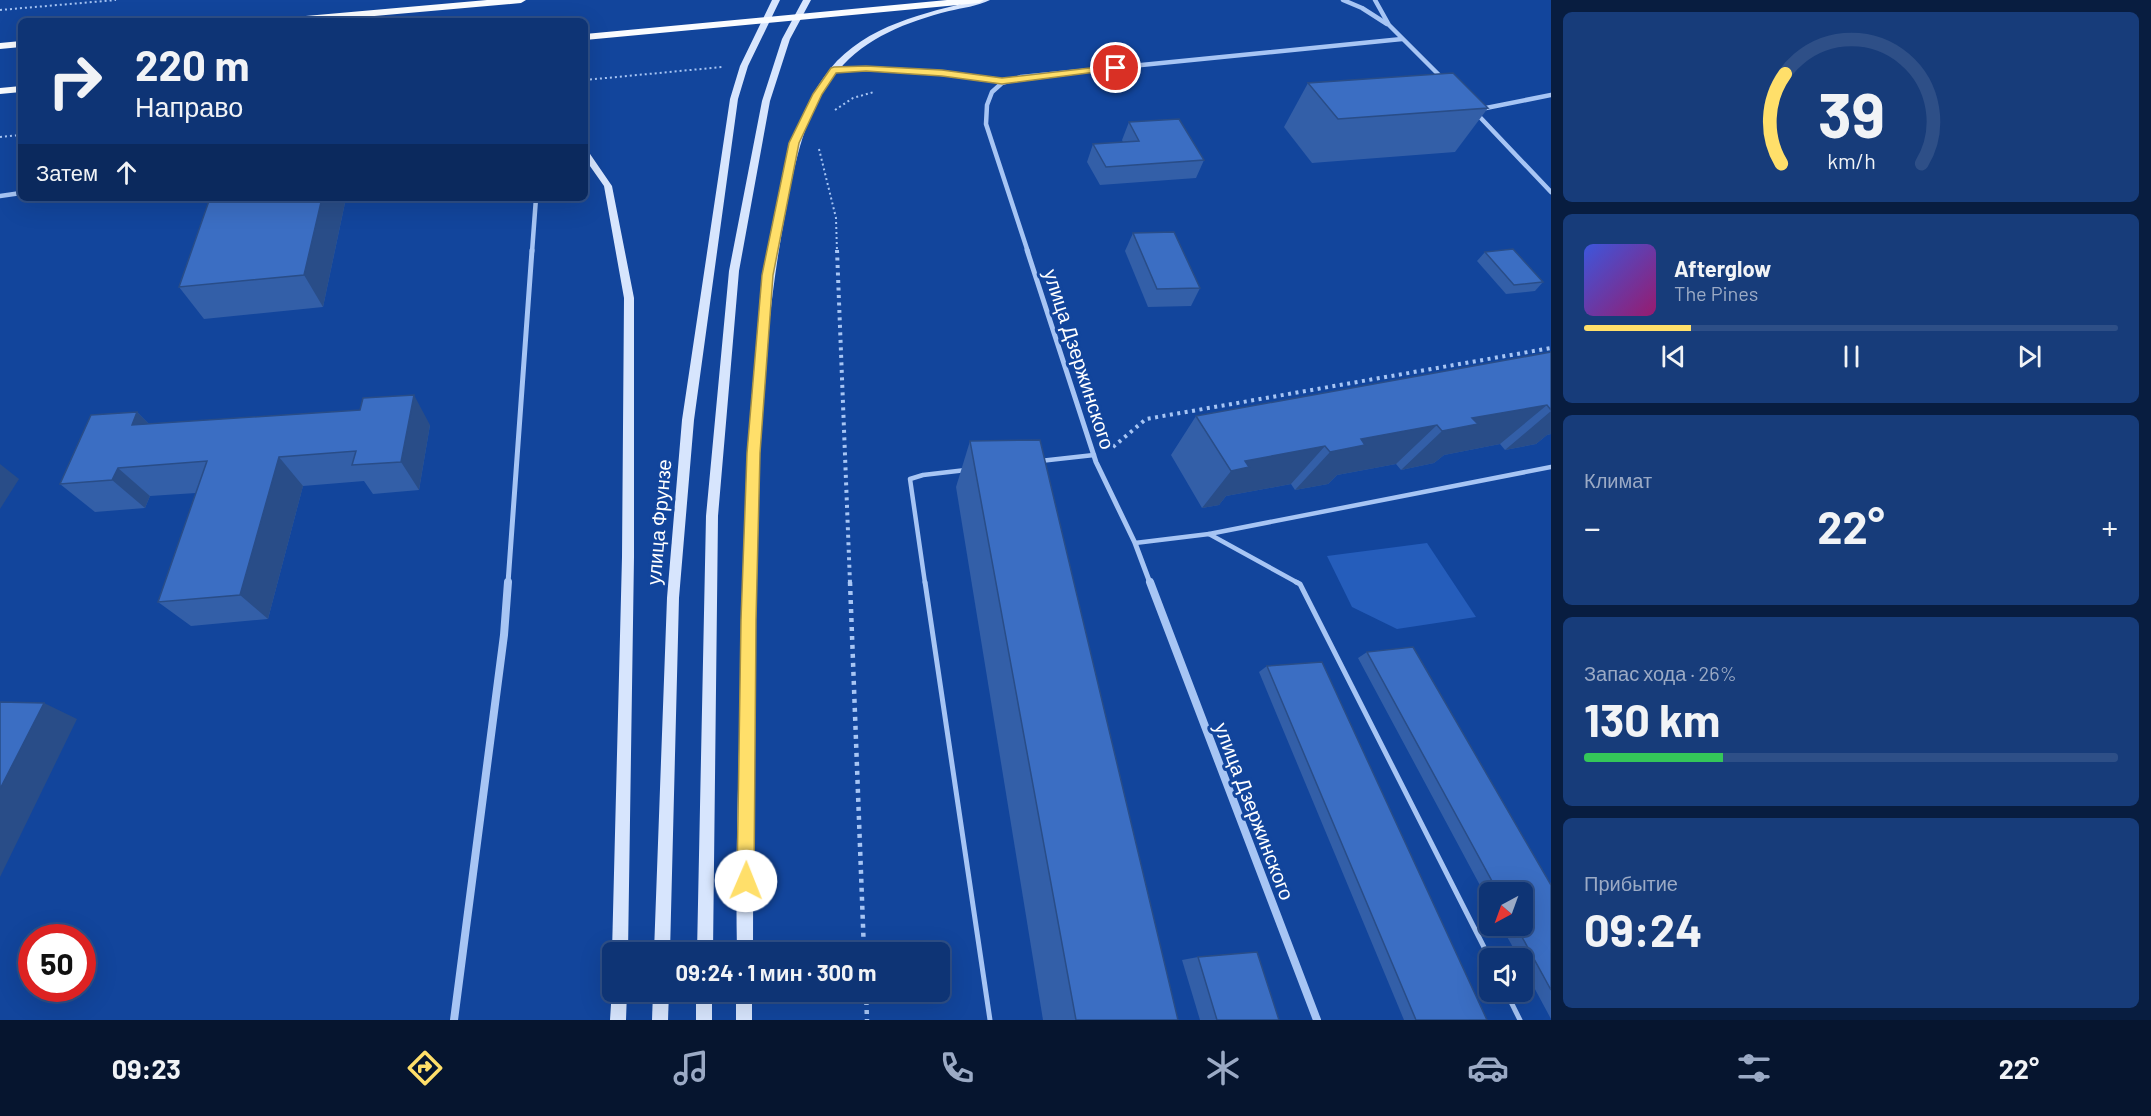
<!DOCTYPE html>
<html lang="ru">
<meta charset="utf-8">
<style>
body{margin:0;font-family:Barlow,sans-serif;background:#173c7a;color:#f1f3f6;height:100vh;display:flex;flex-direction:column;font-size:22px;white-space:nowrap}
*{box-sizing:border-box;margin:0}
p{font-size:20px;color:#9baac5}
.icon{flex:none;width:33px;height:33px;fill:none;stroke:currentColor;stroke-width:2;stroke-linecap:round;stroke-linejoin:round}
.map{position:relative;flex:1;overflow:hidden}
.details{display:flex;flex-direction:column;gap:12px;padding:12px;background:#081d40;width:600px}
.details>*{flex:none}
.top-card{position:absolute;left:18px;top:18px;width:570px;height:183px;border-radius:9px;box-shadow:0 6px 24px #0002,0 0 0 2px #2e4f87;background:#0e3475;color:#f1f3f6;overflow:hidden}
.needle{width:39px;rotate:221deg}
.tools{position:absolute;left:1479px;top:882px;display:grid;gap:12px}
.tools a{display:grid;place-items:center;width:54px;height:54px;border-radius:9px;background:#0e3475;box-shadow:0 6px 24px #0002,0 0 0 2px #2e4f87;font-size:30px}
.speed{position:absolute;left:18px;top:924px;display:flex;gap:12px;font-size:30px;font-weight:700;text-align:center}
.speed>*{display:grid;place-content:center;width:78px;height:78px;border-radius:50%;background:#0e3475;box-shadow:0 6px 24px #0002,0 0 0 2px #2e4f87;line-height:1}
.speed .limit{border:9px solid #d22;background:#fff;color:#111}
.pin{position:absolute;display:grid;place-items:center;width:51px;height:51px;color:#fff;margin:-26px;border:3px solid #fff;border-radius:50%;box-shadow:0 2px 6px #0007}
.me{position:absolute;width:66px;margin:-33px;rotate:1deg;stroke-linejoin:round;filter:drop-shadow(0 0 4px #0008)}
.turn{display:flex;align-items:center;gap:21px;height:126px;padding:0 18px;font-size:27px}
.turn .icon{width:78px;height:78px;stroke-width:2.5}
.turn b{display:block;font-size:42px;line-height:51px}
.then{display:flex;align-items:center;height:57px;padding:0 18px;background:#0003;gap:12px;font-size:22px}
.big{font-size:45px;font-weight:700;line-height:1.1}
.details .tile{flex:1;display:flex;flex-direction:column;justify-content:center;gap:9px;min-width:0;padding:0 21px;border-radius:9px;background:#173c7a}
.details .dial{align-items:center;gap:0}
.dial svg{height:156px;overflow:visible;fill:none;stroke:#2e4f87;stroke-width:7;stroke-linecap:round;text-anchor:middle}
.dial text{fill:#f1f3f6;stroke:none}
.song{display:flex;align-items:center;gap:18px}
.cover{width:72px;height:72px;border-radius:9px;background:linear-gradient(135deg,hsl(230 70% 55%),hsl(320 70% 35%))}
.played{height:6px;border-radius:3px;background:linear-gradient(90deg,#ffdf6a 20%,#2e4f87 20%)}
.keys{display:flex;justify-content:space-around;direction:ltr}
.heat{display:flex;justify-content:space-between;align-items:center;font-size:33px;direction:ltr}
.charge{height:9px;border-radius:4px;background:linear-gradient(90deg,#34c759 26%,#2e4f87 0)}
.trip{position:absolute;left:602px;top:942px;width:348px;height:60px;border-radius:9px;background:#0e3475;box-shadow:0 6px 24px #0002,0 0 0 2px #2e4f87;font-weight:700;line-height:60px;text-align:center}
.tab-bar{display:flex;height:96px;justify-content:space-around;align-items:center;background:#06152f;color:#9baac5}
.tab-bar .icon{width:42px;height:42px}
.tab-bar .selected{color:#ffdf6a}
.tab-bar b{font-size:27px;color:#f1f3f6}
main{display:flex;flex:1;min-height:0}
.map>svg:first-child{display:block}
.green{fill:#255dbb}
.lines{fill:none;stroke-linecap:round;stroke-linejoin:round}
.path-far2{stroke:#a7c5f4;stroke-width:2;stroke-dasharray:2 3;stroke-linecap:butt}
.path-far1{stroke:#a7c5f4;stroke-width:4;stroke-dasharray:3 4.5;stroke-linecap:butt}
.path{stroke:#a7c5f4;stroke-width:4.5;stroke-dasharray:4 5;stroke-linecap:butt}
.service-far2{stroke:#a7c5f4;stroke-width:3}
.service-far1{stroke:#a7c5f4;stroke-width:4.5}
.service{stroke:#a7c5f4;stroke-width:5}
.minor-far2{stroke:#a7c5f4;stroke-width:4.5}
.minor-far1{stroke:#a7c5f4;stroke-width:5}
.minor{stroke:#a7c5f4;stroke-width:8}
.secondary{fill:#d7e5fd;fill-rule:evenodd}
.trunk{fill:#fafcff;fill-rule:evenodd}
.wall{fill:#335fa8}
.shaded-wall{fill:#294d88}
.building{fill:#3b6ec3;stroke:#294d88;stroke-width:1.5}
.route{fill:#ffdf6a;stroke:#a69145;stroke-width:1.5}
.labels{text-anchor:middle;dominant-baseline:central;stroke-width:6;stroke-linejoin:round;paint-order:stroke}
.street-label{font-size:20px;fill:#fff;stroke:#12459c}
</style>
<main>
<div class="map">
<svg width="1551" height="1020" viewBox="0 0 1551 1020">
<rect width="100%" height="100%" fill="#12459c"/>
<polygon class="green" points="1427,543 1476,617 1397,629 1352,607 1327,556"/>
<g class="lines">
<g class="path-far2">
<polyline points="0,10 116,0"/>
<polyline points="585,80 722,67"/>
<polyline points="835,110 853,98 874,92"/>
<polyline points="0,137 21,135"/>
<polyline points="819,149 836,218 837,252"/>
<polyline points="39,200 57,198"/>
</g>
<g class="path-far1">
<polyline points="837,250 850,583"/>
<polyline points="1113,447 1146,419 1551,348"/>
</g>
<g class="path">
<polyline points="850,582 864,952"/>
<polyline points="866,992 867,1020"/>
</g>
<polyline class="service-far2" points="834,70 897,70 1002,81"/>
<g class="service-far1">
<polyline points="1040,461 1094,455"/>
<polyline points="1209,534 1551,467"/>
<polyline points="1135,543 1209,534 1298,583"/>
<polyline points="925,583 910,479 923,475 966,470"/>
</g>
<g class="service">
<polyline points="925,582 990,1020"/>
<polyline points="1296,582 1300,584 1490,959"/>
<polyline points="1506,992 1520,1020"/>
</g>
<g class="minor-far2">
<polyline points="1343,0 1362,8 1387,24"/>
<polyline points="1375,0 1389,25 1443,79"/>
<polyline points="1481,109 1551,95"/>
<polyline points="1477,114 1551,192"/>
<polyline points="0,196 21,193"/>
<polyline points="532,252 536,198"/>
<polyline points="1028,252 986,124 987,105 992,92 1002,83 1021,77 1402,39"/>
</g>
<g class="minor-far1">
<polyline points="1027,250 1096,462 1135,543 1150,583"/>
<polyline points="508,583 532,250"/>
</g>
<g class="minor">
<polyline points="1150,582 1317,1020"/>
<polyline points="454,1020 504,635 508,582"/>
</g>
<g class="secondary">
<polygon points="772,0 780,0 748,66 738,99 694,420 679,598 670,952 654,952 667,598 682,420 730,99 740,66"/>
<polygon points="803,0 811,0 790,39 770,101 739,271 718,516 713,952 697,952 706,516 729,271 762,101 782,39"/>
<path d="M 977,0 L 990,0 C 978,6 962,8 949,11 C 907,22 866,37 838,71 C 805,109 795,162 786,210 C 762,333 759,458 756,583 C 754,706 753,829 753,952 L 737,952 C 735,859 739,763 741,670 C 745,521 746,370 774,223 C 784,169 795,113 830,69 C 866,25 925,13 977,0 Z"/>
<polygon points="585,150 588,151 612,186 634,298 634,557 628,952 612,952 622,557 624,298 604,186 585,159"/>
<polygon points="612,989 612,992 627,992 626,1020 610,1020"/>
<polygon points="653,992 669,992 668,1020 652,1020"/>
<rect x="696" y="992" width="16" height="28"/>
<rect x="736" y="992" width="16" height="28"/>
</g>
<g class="trunk">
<polygon points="487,0 526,0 521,3 318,21 278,21 283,18"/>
<polygon points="947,0 984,0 979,3 585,40 585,34"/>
<polygon points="21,41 21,47 0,49 0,43"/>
<polygon points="21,86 21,92 0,94 0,88"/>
</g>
</g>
<g class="wall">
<polygon points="1308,83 1488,108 1455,152 1312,163 1284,127"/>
<polygon points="1129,122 1204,160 1196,178 1100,185 1087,162 1093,144 1123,142 1122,140"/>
<polygon points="210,198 346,198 323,307 204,319 179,287"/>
<polygon points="1133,233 1200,288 1191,306 1148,307 1125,251"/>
<polygon points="1485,252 1543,282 1535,291 1506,294 1477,261"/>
<polygon points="1551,352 1551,434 1547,435 1536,444 1505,450 1500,444 1444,455 1434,463 1401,470 1396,464 1337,475 1328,484 1295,490 1291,484 1226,496 1219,505 1202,508 1171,455 1196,416"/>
<polygon points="137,412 149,424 430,425 419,490 373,494 364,481 303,486 268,619 191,626 158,602 196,493 150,496 145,508 95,512 60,484"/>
<polygon points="970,441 1178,1020 1043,1020 956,487"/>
<polygon points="1367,652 1551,885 1551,1019 1522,965 1522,958 1519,958 1501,926 1522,926 1522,892 1490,892 1490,904 1358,658"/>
<polygon points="1267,666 1487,1020 1404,1020 1259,672"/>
<polygon points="1198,957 1279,1020 1200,1020 1182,960"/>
</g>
<g class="shaded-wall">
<polygon points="322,198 346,198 323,307 304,275"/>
<polygon points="414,395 430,425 419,490 401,462"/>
<polygon points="1547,405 1500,444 1444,455 1434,463 1401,470 1442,431 1472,418"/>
<polygon points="1551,411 1551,434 1547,435 1536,444 1505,450"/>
<polygon points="137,412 167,442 132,425"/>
<polygon points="1437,425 1396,464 1337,475 1328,484 1295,490 1330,452 1361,439"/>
<polygon points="1325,446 1291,484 1226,496 1219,505 1202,508 1231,471 1245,461"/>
<polygon points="279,457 303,486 268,619 240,595"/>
<polygon points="0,464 19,479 0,509"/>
<polygon points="118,468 150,496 145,508 112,480"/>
<polygon points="44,703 77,719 0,877 0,789"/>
</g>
<g class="building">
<polygon points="1453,73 1488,108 1338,119 1308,83"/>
<polygon points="1179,119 1204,160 1106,167 1093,144 1139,141 1129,122"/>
<polygon points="210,198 322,198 304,275 179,287"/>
<polygon points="1174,232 1200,288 1157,289 1133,233"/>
<polygon points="1513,249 1543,282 1514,285 1485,252"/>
<polygon points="1551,352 1551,410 1547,405 1472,418 1478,424 1442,431 1437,425 1361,439 1365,445 1330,452 1325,446 1245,461 1249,467 1231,471 1196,416"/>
<polygon points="414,395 401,462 352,465 356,451 279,457 240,595 158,602 207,461 118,468 112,480 60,484 91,415 137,412 132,425 360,410 363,398"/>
<polygon points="1040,440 1178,1020 1076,1020 970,441"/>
<polygon points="1413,647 1551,885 1551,990 1516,926 1522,926 1522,892 1498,892 1367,652"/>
<polygon points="1322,662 1487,1020 1416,1020 1267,666"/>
<polygon points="0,702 44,703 0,789"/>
<polygon points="1257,952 1279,1020 1217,1020 1198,957"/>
</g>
<polygon class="route" points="1116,65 1121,68 1119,69 1002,84 942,76 866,71 836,73 822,94 799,143 773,275 760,453 756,620 754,881 752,887 746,890 739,887 737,881 741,620 747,453 762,275 789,143 813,94 831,68 834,67 866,66 942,70 1002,78"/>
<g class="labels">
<g class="street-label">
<text transform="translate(1080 359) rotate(72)">улица Дзержинского</text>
<text transform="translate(658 522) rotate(-85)">улица Фрунзе</text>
<text transform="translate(1255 811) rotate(69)">улица Дзержинского</text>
</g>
</g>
</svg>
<div class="tools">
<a><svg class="needle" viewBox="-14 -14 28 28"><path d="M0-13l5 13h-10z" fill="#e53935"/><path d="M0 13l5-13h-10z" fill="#9baac5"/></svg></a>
<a><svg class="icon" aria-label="sound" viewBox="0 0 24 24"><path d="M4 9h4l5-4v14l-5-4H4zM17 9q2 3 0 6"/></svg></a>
</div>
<div class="speed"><div class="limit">50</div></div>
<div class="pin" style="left:1116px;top:68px;background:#d93025"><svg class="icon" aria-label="arrive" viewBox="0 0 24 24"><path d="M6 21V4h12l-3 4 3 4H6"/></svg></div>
<svg class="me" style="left:746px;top:881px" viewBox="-20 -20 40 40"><circle r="19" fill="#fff"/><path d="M0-13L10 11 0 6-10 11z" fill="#ffdf6a"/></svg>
<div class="trip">09:24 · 1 мин · 300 m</div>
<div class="top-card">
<div class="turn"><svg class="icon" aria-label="right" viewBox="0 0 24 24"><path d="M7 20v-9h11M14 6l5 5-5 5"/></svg><div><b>220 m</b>Направо</div></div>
<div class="then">Затем<svg class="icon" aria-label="ahead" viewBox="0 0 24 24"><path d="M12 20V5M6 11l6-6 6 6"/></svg></div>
</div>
</div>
<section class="details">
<div class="tile dial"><svg viewBox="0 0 100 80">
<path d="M14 69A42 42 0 1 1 86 69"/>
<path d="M14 69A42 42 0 0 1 16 23" stroke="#ffdf6a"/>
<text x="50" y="56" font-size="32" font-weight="700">39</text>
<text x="50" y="72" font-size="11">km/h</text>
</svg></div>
<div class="tile">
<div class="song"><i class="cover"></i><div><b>Afterglow</b><p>The Pines</p></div></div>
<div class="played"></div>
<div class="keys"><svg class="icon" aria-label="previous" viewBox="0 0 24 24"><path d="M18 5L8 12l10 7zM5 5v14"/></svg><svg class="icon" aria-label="pause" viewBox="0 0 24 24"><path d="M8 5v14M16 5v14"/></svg><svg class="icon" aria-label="next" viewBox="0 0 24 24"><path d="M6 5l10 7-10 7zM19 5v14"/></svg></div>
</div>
<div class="tile"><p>Климат</p>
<div class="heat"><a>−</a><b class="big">22°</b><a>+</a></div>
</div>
<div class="tile"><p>Запас хода · 26%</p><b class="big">130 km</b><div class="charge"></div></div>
<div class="tile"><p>Прибытие</p><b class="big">09:24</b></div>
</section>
</main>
<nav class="tab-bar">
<b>09:23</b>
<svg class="icon selected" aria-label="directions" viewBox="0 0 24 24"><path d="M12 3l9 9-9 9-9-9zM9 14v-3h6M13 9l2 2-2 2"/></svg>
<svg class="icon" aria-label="music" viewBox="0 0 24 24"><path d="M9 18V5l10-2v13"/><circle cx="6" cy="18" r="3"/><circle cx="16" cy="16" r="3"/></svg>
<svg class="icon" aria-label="phone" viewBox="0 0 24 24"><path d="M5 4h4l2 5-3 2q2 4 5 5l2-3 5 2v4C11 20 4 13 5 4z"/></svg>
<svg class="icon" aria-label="climate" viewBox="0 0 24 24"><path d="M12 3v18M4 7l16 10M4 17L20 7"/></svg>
<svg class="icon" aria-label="car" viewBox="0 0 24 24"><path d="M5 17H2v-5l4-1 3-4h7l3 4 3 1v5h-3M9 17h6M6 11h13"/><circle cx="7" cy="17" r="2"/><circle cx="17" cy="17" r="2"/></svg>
<svg class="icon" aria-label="filters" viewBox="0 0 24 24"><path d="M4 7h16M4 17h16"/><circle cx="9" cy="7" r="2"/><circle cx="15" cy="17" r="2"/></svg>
<b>22°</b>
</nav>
